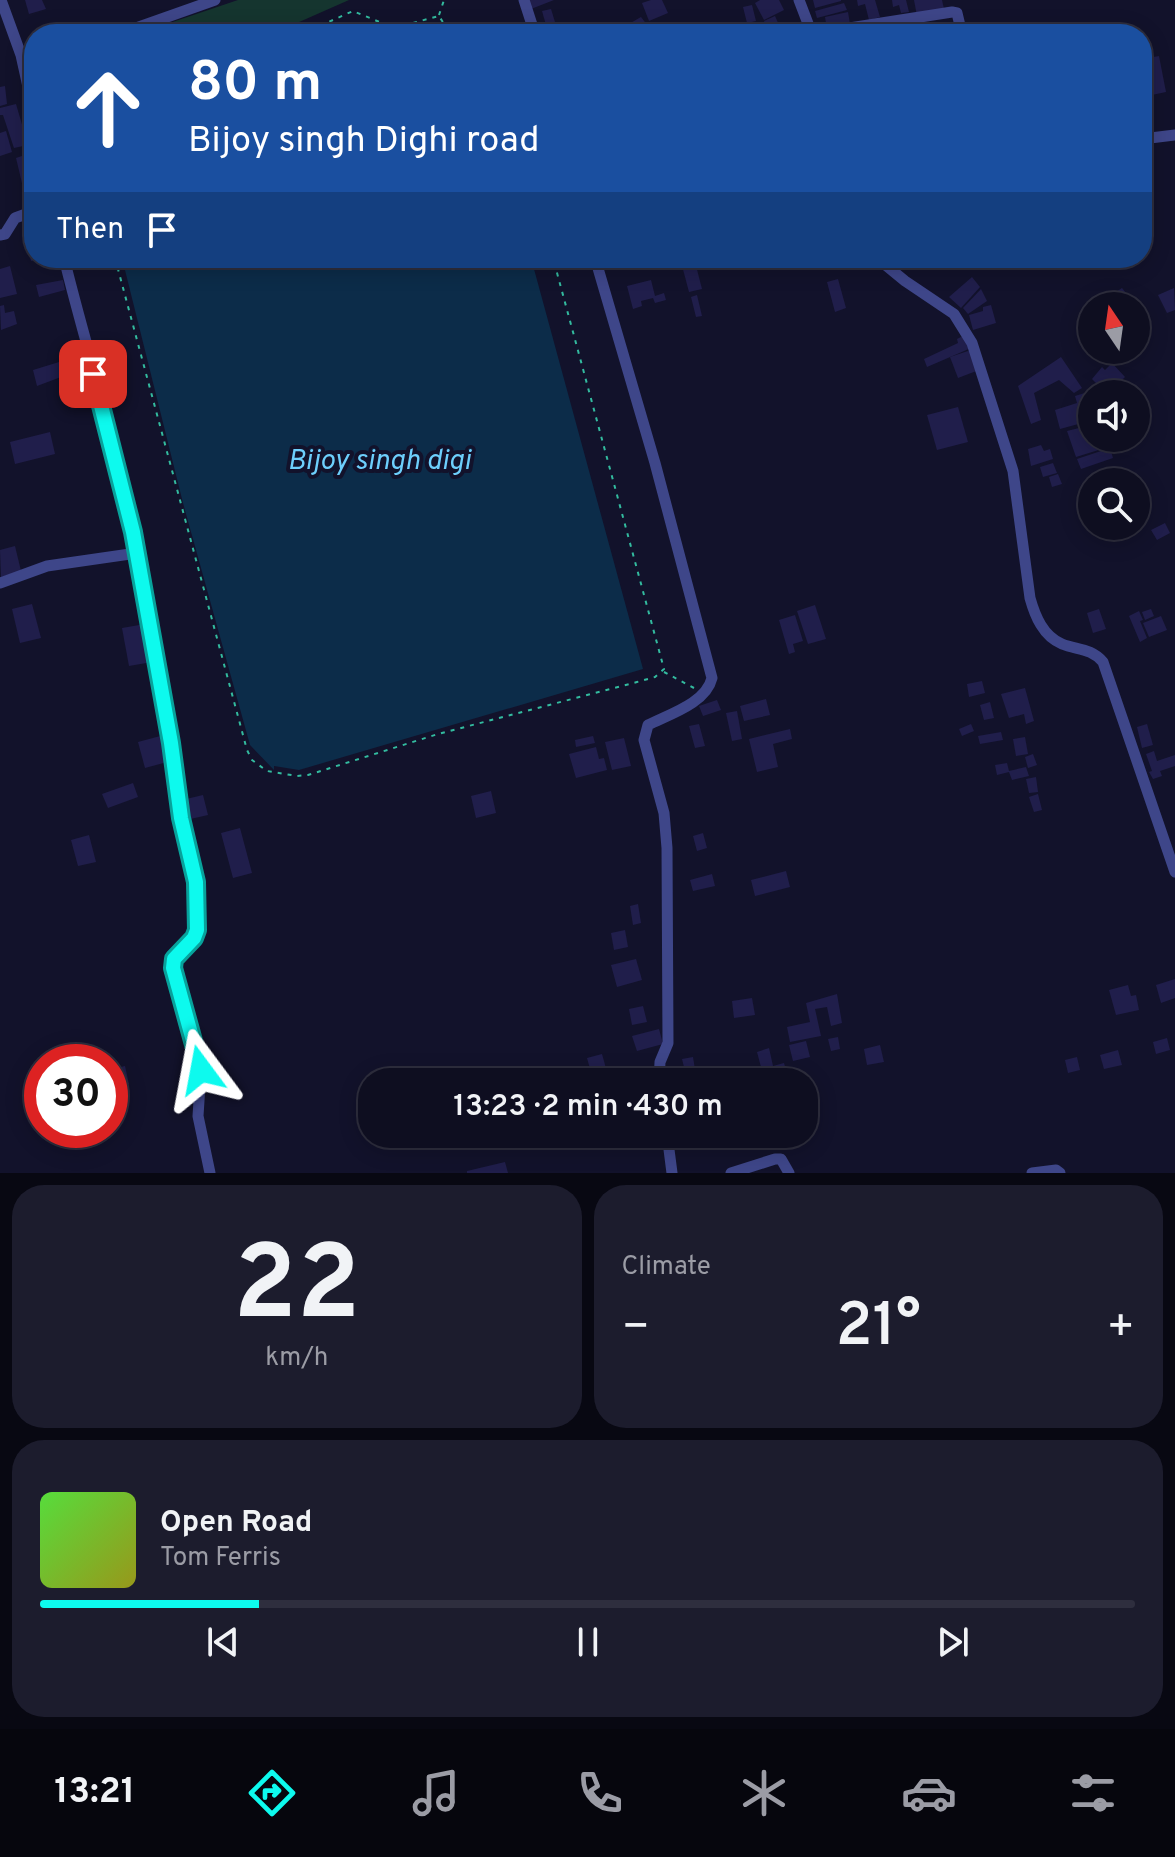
<!DOCTYPE html>
<meta charset="utf-8">
<style>
body{margin:0;font-family:Overpass,sans-serif;background:#1c1c2d;color:#f1f3f6;height:100vh;display:flex;flex-direction:column;font-size:30px;white-space:nowrap}
*{box-sizing:border-box;margin:0}
p{font-size:26px;color:#9b9ca5}
.icon{flex:none;width:44px;height:44px;fill:none;stroke:currentColor;stroke-width:2;stroke-linecap:round;stroke-linejoin:round}
.map{position:relative;height:1173px;overflow:hidden}
.drawer{display:flex;flex-direction:column;gap:12px;padding:12px;background:#080812;flex:1}
.drawer>*{flex:none}
.guide{position:absolute;left:24px;top:24px;width:1128px;height:244px;border-radius:32px;box-shadow:0 4px 20px #0003,0 0 0 2px #2e2e3e;background:#1a4fa0;color:#fff;overflow:hidden}
.needle{width:52px;rotate:347deg}
.buttons{position:absolute;left:1078px;top:292px;display:grid;gap:16px}
.buttons a{display:grid;place-items:center;width:72px;height:72px;border-radius:50%;background:#0e0e20;box-shadow:0 4px 20px #0003,0 0 0 2px #2e2e3e;font-size:40px}
.speed{position:absolute;left:24px;top:1044px;display:flex;gap:16px;font-size:40px;font-weight:700;text-align:center}
.speed>*{display:grid;place-content:center;width:104px;height:104px;border-radius:50%;background:#0e0e20;box-shadow:0 4px 20px #0003,0 0 0 2px #2e2e3e;line-height:1}
.speed .limit{border:12px solid #d22;background:#fff;color:#111}
.pin{position:absolute;display:grid;place-items:center;width:68px;height:68px;color:#fff;margin:-34px;border-radius:16px;box-shadow:0 4px 12px #0006}
.me{position:absolute;width:88px;margin:-44px;rotate:347deg;stroke-linejoin:round;filter:drop-shadow(0 0 6px #0008)}
.turn{display:flex;align-items:center;gap:28px;height:168px;padding:0 32px;font-size:36px}
.turn .icon{width:104px;height:104px;stroke-width:2.5}
.turn b{display:block;font-size:56px;line-height:68px}
.then{display:flex;align-items:center;height:76px;padding:0 32px;background:#0003;gap:16px;font-size:30px}
.big{font-size:60px;font-weight:600;line-height:1.1}
.drawer .widget{flex:1;display:flex;flex-direction:column;justify-content:center;gap:12px;min-width:0;padding:0 28px;border-radius:32px;background:#1c1c2d}
.drawer .dial{align-items:center;gap:0}
.dial b{font-size:104px;line-height:1}
.song{display:flex;align-items:center;gap:24px}
.cover{width:96px;height:96px;border-radius:12px;background:linear-gradient(135deg,hsl(110 70% 55%),hsl(60 70% 35%))}
.played{height:8px;border-radius:4px;background:linear-gradient(90deg,#0dfaee 20%,#2e2e3e 20%)}
.keys{display:flex;justify-content:space-around;direction:ltr}
.heat{display:flex;justify-content:space-between;align-items:center;font-size:44px;direction:ltr}
.drawer .tiles{flex:1;display:grid;gap:12px;grid-template-columns:1fr 1fr}
.widget:last-child{grid-column:span 2}
.trip{position:absolute;left:358px;top:1068px;width:460px;height:80px;border-radius:32px;background:#0e0e20;box-shadow:0 4px 20px #0003,0 0 0 2px #2e2e3e;font-weight:600;line-height:80px;text-align:center}
.menu{display:flex;height:128px;justify-content:space-around;align-items:center;background:#06060d;color:#9b9ca5}
.menu .icon{width:56px;height:56px}
.menu .selected{color:#0dfaee}
.menu b{font-size:36px;color:#f1f3f6}
.map>svg:first-child{display:block}
.green{fill:#15352f}
.water{fill:#0c2c49}
.building{fill:#201e4b}
.lines{fill:none;stroke-linecap:round;stroke-linejoin:round}
.path{stroke:#33bb9f;stroke-width:2;stroke-dasharray:4 6;stroke-linecap:butt}
.minor{stroke:#3e4689;stroke-width:11}
.route-casing{stroke:#08a29b;stroke-width:20}
.route{stroke:#0dfaee;stroke-width:14}
.labels{text-anchor:middle;dominant-baseline:central;stroke-width:8;stroke-linejoin:round;paint-order:stroke}
.water-label{font-size:28px;font-style:italic;fill:#6dcffc;stroke:#12122b}
</style>
<div class="map">
<svg width="1175" height="1173" viewBox="0 0 1175 1173">
<rect width="100%" height="100%" fill="#12122b"/>
<polygon class="green" points="238,0 349,0 272,34 137,34"/>
<polygon class="water" points="122,258 531,258 643,669 299,770 274,766 274,770 250,745 183,503"/>
<g class="building">
<polygon points="25,0 42,0 46,9 29,14"/>
<polygon points="527,0 554,0 531,9"/>
<polygon points="651,0 662,0 668,13 649,21 642,3"/>
<polygon points="760,0 779,0 784,10 764,20 755,3"/>
<polygon points="813,0 841,0 841,1 815,8"/>
<polygon points="857,0 875,0 880,17 869,20 865,4 858,6"/>
<polygon points="892,0 906,0 909,12 901,13 899,5 893,7"/>
<polygon points="914,0 942,0 944,9 917,16"/>
<polygon points="844,3 847,10 817,18 815,11"/>
<polygon points="752,5 756,21 747,23 743,7"/>
<polygon points="551,9 555,22 546,25 542,11"/>
<polygon points="848,12 850,24 827,29 825,17"/>
<polygon points="775,16 783,34 769,34 764,21"/>
<polygon points="641,17 651,30 643,34 625,34 620,29"/>
<polygon points="595,23 601,34 569,34"/>
<polygon points="558,24 561,34 547,34 545,27"/>
<polygon points="908,24 910,34 897,34 895,26"/>
<polygon points="893,26 895,34 882,34 880,29"/>
<polygon points="1159,56 1166,92 1147,96 1142,59"/>
<polygon points="5,86 7,104 0,106 0,87"/>
<polygon points="1144,103 1148,133 1142,134 1142,104"/>
<polygon points="16,104 28,145 14,148 3,115 0,115 0,108"/>
<polygon points="6,131 12,152 0,156 0,133"/>
<polygon points="31,153 34,163 34,198 26,200 16,158"/>
<polygon points="34,245 34,260 31,261 28,246"/>
<polygon points="680,258 694,258 702,289 689,292"/>
<polygon points="10,266 17,294 0,298 0,269"/>
<polygon points="972,277 980,287 961,308 949,297"/>
<polygon points="838,279 846,308 835,312 827,282"/>
<polygon points="63,280 65,290 39,297 36,285"/>
<polygon points="651,280 655,296 664,293 666,300 655,303 653,298 641,301 642,306 633,309 627,286"/>
<polygon points="1122,288 1132,301 1126,306 1122,306 1113,294"/>
<polygon points="1174,288 1175,310 1167,313 1158,295"/>
<polygon points="981,289 987,301 968,314 963,308"/>
<polygon points="697,295 702,316 696,317 691,297"/>
<polygon points="4,305 5,313 14,311 17,324 1,330 0,306"/>
<polygon points="991,305 996,323 973,330 969,315 983,311 983,307"/>
<polygon points="965,335 971,348 927,367 924,359 958,343 957,339"/>
<polygon points="971,350 979,370 958,378 950,357"/>
<polygon points="82,355 85,368 37,386 33,370"/>
<polygon points="1061,357 1082,388 1074,393 1059,380 1034,393 1041,420 1031,424 1018,386"/>
<polygon points="1112,363 1125,377 1107,394 1092,379 1102,367 1105,370"/>
<polygon points="1088,392 1092,409 1080,414 1082,423 1060,429 1055,410 1077,403 1075,396"/>
<polygon points="958,407 968,442 937,450 927,415"/>
<polygon points="1142,417 1150,428 1136,438 1136,421"/>
<polygon points="1091,425 1092,438 1099,438 1105,448 1076,457 1067,431"/>
<polygon points="50,432 55,454 15,464 10,442"/>
<polygon points="1041,445 1044,451 1050,449 1053,459 1031,466 1028,449"/>
<polygon points="1110,448 1113,458 1081,469 1077,459"/>
<polygon points="1053,463 1057,473 1043,477 1040,467"/>
<polygon points="1058,474 1062,484 1052,487 1049,477"/>
<polygon points="1165,523 1170,533 1157,540 1151,530"/>
<polygon points="15,546 21,571 1,577 0,550"/>
<polygon points="32,604 41,638 20,643 12,609"/>
<polygon points="815,605 826,639 808,644 797,611"/>
<polygon points="1099,609 1106,629 1093,633 1087,613"/>
<polygon points="1151,609 1154,616 1145,620 1142,612"/>
<polygon points="1139,611 1143,620 1140,621 1147,638 1140,642 1129,616"/>
<polygon points="795,615 803,641 793,644 795,652 789,654 779,620"/>
<polygon points="1161,616 1167,630 1149,637 1143,623"/>
<polygon points="145,624 152,662 129,666 122,628"/>
<polygon points="982,681 985,693 969,697 967,684"/>
<polygon points="1025,688 1034,721 1026,724 1024,714 1009,718 1001,694"/>
<polygon points="766,699 770,715 744,721 740,706"/>
<polygon points="717,700 721,710 703,716 699,706"/>
<polygon points="990,702 994,718 984,720 980,705"/>
<polygon points="737,711 742,739 732,741 726,713"/>
<polygon points="699,724 705,746 695,748 689,726"/>
<polygon points="971,724 974,731 962,736 959,729"/>
<polygon points="1147,724 1153,745 1142,748 1137,727"/>
<polygon points="790,729 792,739 773,744 778,767 757,772 749,739"/>
<polygon points="1001,732 1003,740 980,744 978,736"/>
<polygon points="164,735 171,761 145,768 138,742"/>
<polygon points="593,736 595,743 576,747 575,740"/>
<polygon points="1025,737 1028,754 1016,756 1013,739"/>
<polygon points="624,738 631,766 612,770 605,742"/>
<polygon points="596,747 599,759 604,758 607,770 576,778 569,754"/>
<polygon points="1154,751 1157,761 1175,755 1175,766 1160,771 1162,776 1153,779 1149,772 1152,771 1146,754"/>
<polygon points="1033,754 1037,765 1028,768 1025,757"/>
<polygon points="1007,763 1009,771 1026,767 1029,776 1012,780 1009,772 997,775 995,765"/>
<polygon points="1036,777 1038,792 1029,793 1026,779"/>
<polygon points="133,783 138,797 108,808 102,794"/>
<polygon points="491,791 496,813 476,818 471,796"/>
<polygon points="1038,794 1042,810 1034,812 1029,797"/>
<polygon points="203,795 208,815 186,820 182,800"/>
<polygon points="240,828 252,873 233,878 221,833"/>
<polygon points="703,833 707,848 697,851 693,836"/>
<polygon points="89,835 96,862 78,866 71,840"/>
<polygon points="786,871 790,887 755,896 751,880"/>
<polygon points="712,874 715,886 693,891 690,880"/>
<polygon points="638,904 641,923 633,925 630,906"/>
<polygon points="625,930 628,947 614,950 611,933"/>
<polygon points="636,959 642,980 617,987 611,965"/>
<polygon points="1175,979 1175,998 1161,1003 1156,985"/>
<polygon points="1128,985 1131,996 1136,995 1139,1010 1116,1015 1109,990"/>
<polygon points="837,994 842,1023 831,1026 827,1007 815,1009 821,1036 790,1042 787,1027 810,1022 806,1003"/>
<polygon points="752,998 755,1015 734,1018 732,1001"/>
<polygon points="643,1006 647,1022 632,1025 629,1009"/>
<polygon points="659,1029 663,1044 637,1051 632,1036"/>
<polygon points="838,1037 840,1049 831,1051 828,1039"/>
<polygon points="1167,1038 1170,1050 1156,1054 1153,1042"/>
<polygon points="806,1041 810,1057 793,1061 789,1045"/>
<polygon points="880,1045 884,1062 867,1065 864,1049"/>
<polygon points="769,1048 773,1066 784,1063 788,1077 793,1076 795,1082 765,1082 757,1052"/>
<polygon points="1118,1050 1122,1065 1104,1069 1100,1055"/>
<polygon points="602,1054 607,1072 592,1076 587,1058"/>
<polygon points="693,1057 697,1082 682,1082 680,1072 685,1071 682,1059"/>
<polygon points="1077,1057 1080,1070 1068,1073 1065,1060"/>
<polygon points="125,1066 129,1084 115,1086 112,1069"/>
<polygon points="810,1081 812,1092 804,1094 804,1082"/>
<polygon points="505,1162 508,1173 467,1173 467,1171"/>
</g>
<g class="lines">
<g class="path">
<polyline points="439,15 444,0"/>
<polyline points="302,34 353,11 394,28 439,16 446,27 484,34"/>
<polyline points="115,258 247,750 252,760 267,771 297,776 308,775 438,734 637,682 655,677 664,669 553,258"/>
<polyline points="664,672 694,688"/>
</g>
<g class="minor">
<polyline points="1,0 21,55 34,114"/>
<polyline points="524,0 535,34"/>
<polyline points="799,0 812,34"/>
<polyline points="119,34 215,0"/>
<polyline points="811,34 952,12 957,13 962,34"/>
<polyline points="1142,139 1175,135"/>
<polyline points="0,235 5,234 15,218 34,211"/>
<path d="M 64,258 C 83,336 108,414 125,493 C 148,598 164,708 180,815 C 186,853 202,889 197,928 C 195,946 176,950 173,968 L 197,1050 L 201,1070 L 198,1116 L 210,1173"/>
<path d="M 595,258 L 655,463 L 712,678 C 706,703 670,714 648,725 L 644,740 L 664,813 L 667,848 L 668,1043 L 660,1062 L 659,1082"/>
<path d="M 877,258 L 905,281 L 954,314 L 972,343 L 1013,471 L 1030,598 C 1035,616 1043,636 1062,644 C 1077,650 1091,648 1103,662 L 1175,872"/>
<polyline points="0,583 47,566 137,553"/>
<polyline points="667,1134 672,1173"/>
<polyline points="731,1173 775,1159 781,1159 789,1173"/>
<polyline points="1032,1173 1056,1170 1060,1173"/>
</g>
</g>
<g class="lines">
<g class="route-casing">
<polyline id="route" points="93,374 133,532 171,743 181,818 196,882 197,930 194,938 174,959 173,968 201,1070"/>
</g>
<use href="#route" class="route"/>
</g>
<g class="labels">
<g class="water-label">
<text x="379" y="462">Bijoy singh digi</text>
</g>
</g>
</svg>
<div class="buttons">
<a><svg class="needle" viewBox="-14 -14 28 28"><path d="M0-13l5 13h-10z" fill="#e53935"/><path d="M0 13l5-13h-10z" fill="#9b9ca5"/></svg></a>
<a><svg class="icon" aria-label="sound" viewBox="0 0 24 24"><path d="M4 9h4l5-4v14l-5-4H4zM17 9q2 3 0 6"/></svg></a>
<a><svg class="icon" aria-label="search" viewBox="0 0 24 24"><circle cx="10" cy="10" r="6"/><path d="M15 15l6 6"/></svg></a>
</div>
<div class="speed"><div class="limit">30</div></div>
<div class="pin" style="left:93px;top:374px;background:#d93025"><svg class="icon" aria-label="arrive" viewBox="0 0 24 24"><path d="M6 21V4h12l-3 4 3 4H6"/></svg></div>
<svg class="me" style="left:201px;top:1070px" viewBox="-20 -20 40 40"><path d="M0-17L14 15 0 8-14 15z" fill="#0dfaee" stroke="#fff" stroke-width="4"/></svg>
<div class="trip">13:23 · 2 min · 430 m</div>
<div class="guide">
<div class="turn"><svg class="icon" aria-label="ahead" viewBox="0 0 24 24"><path d="M12 20V5M6 11l6-6 6 6"/></svg><div><b>80 m</b>Bijoy singh Dighi road</div></div>
<div class="then">Then<svg class="icon" aria-label="arrive" viewBox="0 0 24 24"><path d="M6 21V4h12l-3 4 3 4H6"/></svg></div>
</div>
</div>
<section class="drawer">
<div class="tiles">
<div class="widget dial"><b>22</b><p>km/h</p></div>
<div class="widget"><p>Climate</p>
<div class="heat"><a>−</a><b class="big">21°</b><a>+</a></div>
</div>
<div class="widget">
<div class="song"><i class="cover"></i><div><b>Open Road</b><p>Tom Ferris</p></div></div>
<div class="played"></div>
<div class="keys"><svg class="icon" aria-label="previous" viewBox="0 0 24 24"><path d="M18 5L8 12l10 7zM5 5v14"/></svg><svg class="icon" aria-label="pause" viewBox="0 0 24 24"><path d="M8 5v14M16 5v14"/></svg><svg class="icon" aria-label="next" viewBox="0 0 24 24"><path d="M6 5l10 7-10 7zM19 5v14"/></svg></div>
</div>
</div>
</section>
<nav class="menu">
<b>13:21</b>
<svg class="icon selected" aria-label="directions" viewBox="0 0 24 24"><path d="M12 3l9 9-9 9-9-9zM9 14v-3h6M13 9l2 2-2 2"/></svg>
<svg class="icon" aria-label="music" viewBox="0 0 24 24"><path d="M9 18V5l10-2v13"/><circle cx="6" cy="18" r="3"/><circle cx="16" cy="16" r="3"/></svg>
<svg class="icon" aria-label="phone" viewBox="0 0 24 24"><path d="M5 4h4l2 5-3 2q2 4 5 5l2-3 5 2v4C11 20 4 13 5 4z"/></svg>
<svg class="icon" aria-label="climate" viewBox="0 0 24 24"><path d="M12 3v18M4 7l16 10M4 17L20 7"/></svg>
<svg class="icon" aria-label="car" viewBox="0 0 24 24"><path d="M5 17H2v-5l4-1 3-4h7l3 4 3 1v5h-3M9 17h6M6 11h13"/><circle cx="7" cy="17" r="2"/><circle cx="17" cy="17" r="2"/></svg>
<svg class="icon" aria-label="filters" viewBox="0 0 24 24"><path d="M4 7h16M4 17h16"/><circle cx="9" cy="7" r="2"/><circle cx="15" cy="17" r="2"/></svg>
</nav>
